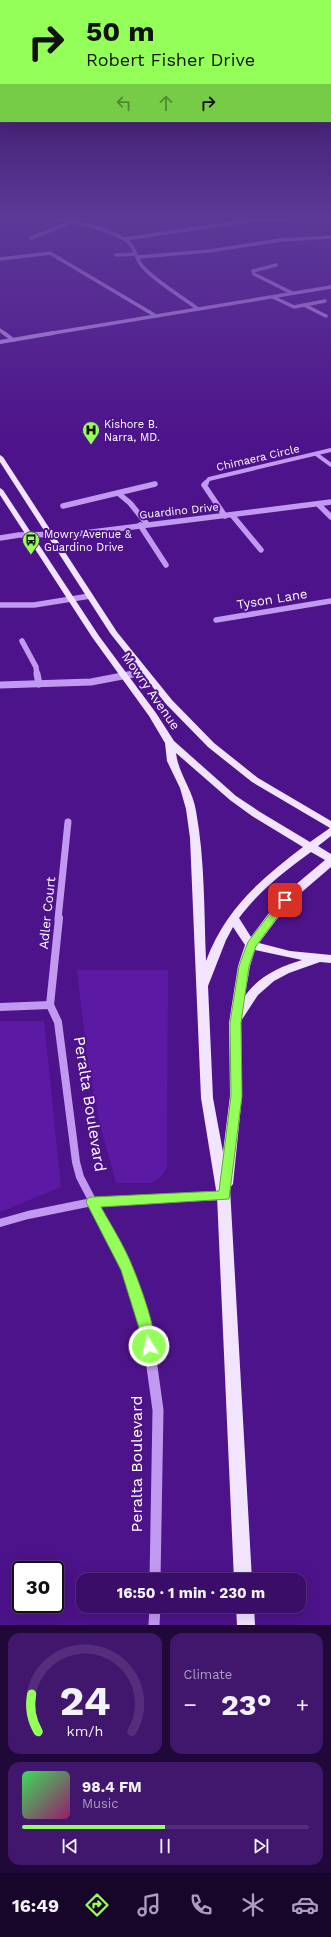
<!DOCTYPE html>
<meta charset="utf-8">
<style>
body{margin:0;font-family:"Work Sans",sans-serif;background:#41176e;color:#f1f3f6;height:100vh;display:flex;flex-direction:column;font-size:15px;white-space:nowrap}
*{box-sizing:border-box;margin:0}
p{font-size:13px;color:#ab9cc0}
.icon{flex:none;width:22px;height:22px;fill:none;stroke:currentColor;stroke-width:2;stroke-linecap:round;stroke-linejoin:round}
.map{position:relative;height:1625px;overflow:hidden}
.details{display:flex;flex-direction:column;gap:8px;padding:8px;background:#200839;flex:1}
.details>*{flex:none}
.hud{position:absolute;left:0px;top:0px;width:331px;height:122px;box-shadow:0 4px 16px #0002,0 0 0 1px #542e7c;background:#95ff59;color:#111;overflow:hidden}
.speed{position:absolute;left:12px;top:1561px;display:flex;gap:8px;font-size:20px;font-weight:700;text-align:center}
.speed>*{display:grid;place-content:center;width:52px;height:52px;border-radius:50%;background:#3a0e68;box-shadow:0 4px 16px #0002,0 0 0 1px #542e7c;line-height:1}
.speed .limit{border:2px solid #111;border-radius:6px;background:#fff;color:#111}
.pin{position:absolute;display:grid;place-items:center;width:34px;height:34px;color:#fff;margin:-17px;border-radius:8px;box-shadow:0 2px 6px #0006}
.me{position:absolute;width:44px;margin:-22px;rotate:350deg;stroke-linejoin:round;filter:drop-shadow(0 0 3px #0008)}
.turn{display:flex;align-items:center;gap:14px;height:84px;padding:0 20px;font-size:18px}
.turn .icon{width:52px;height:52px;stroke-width:2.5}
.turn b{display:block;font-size:28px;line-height:34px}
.lanes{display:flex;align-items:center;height:38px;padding:0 20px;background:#0003;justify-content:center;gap:20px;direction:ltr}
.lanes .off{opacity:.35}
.big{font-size:30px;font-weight:700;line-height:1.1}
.details .card{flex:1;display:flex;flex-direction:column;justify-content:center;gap:6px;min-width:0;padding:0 14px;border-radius:12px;background:#41176e}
.details .dial{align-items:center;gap:0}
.dial svg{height:104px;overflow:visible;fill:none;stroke:#542e7c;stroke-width:7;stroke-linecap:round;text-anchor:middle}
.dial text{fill:#f1f3f6;stroke:none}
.song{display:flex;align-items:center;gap:12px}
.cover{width:48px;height:48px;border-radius:6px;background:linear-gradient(135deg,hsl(130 70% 55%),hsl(320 70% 35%))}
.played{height:4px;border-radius:2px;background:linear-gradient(90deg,#95ff59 50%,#542e7c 50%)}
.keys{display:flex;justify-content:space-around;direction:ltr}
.heat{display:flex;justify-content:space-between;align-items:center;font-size:22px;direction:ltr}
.details .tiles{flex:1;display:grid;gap:8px;grid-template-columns:1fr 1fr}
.card:last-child{grid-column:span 2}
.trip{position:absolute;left:76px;top:1573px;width:230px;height:40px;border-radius:12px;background:#3a0e68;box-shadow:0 4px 16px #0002,0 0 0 1px #542e7c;font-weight:700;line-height:40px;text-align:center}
.dock{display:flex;height:64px;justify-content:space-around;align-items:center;background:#17062a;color:#ab9cc0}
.dock .icon{width:28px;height:28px}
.dock .selected{color:#95ff59}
.dock b{font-size:18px;color:#f1f3f6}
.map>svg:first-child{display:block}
.green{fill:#5c1aa4}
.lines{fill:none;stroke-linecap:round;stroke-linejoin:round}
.minor-far5{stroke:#c299f0;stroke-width:3.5}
.minor-far4{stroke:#c299f0;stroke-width:4}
.minor-far3{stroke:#c299f0;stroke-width:5.5}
.minor-far2{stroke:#c299f0;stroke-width:7}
.minor-far1{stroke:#c299f0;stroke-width:8}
.minor{stroke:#c299f0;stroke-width:11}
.major{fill:#f2e3ff;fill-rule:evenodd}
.route{fill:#95ff59;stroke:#61a63a}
.labels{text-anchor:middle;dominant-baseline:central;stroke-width:4;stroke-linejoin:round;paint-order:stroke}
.far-poi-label{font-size:11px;fill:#fff;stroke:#4d138a;text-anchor:start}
.far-street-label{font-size:11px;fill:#fff;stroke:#4d138a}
.street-label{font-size:13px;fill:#fff;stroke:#4d138a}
.near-street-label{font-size:16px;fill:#fff;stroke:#4d138a}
</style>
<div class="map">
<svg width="331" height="1625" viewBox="0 0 331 1625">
<rect width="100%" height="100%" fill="#4d138a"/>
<g class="green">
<polygon points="77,970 168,970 167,1167 160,1178 151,1183 116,1183 100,1124 88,1063"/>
<polygon points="0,1021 44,1021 61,1187 0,1212"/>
</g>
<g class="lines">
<g class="minor-far5">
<path d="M 38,216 C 66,221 98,224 124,239 C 135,245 135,257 142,266 C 156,282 181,296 198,309"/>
<polyline points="31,238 87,216"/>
<polyline points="124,239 247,221 331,217"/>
<polyline points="116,255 136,254"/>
<polyline points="138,257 209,251 281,240 331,237"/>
<polyline points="0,259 50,253 156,316"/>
<polyline points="276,265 253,271 254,274 292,293"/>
<polyline points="273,297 294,307 325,301"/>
<polyline points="304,305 326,316"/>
<polyline points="0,330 5,334"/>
<polyline points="47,334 331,287"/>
</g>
<g class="minor-far4">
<polyline points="4,333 13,340"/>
<polyline points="0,342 53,333"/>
<polyline points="316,454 331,465"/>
<polyline points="205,484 209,479 331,450"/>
</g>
<g class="minor-far3">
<polyline points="206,483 204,485 225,516"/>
<polyline points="118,493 130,503 147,524"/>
<polyline points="318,504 331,517"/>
<polyline points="63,506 155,484"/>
<polyline points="232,515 261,550"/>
<polyline points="140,525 166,565"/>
<polyline points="0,538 19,535 76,534 331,502"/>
<polyline points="0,605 34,605 90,596"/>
<polyline points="216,620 331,601"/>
<polyline points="22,641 36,667 37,675"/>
<polyline points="127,675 144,672"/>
</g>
<g class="minor-far2">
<polyline points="37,674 39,684"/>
<polyline points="0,685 91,682 133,674"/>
<polyline points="58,919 68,822"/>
</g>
<g class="minor-far1">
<polyline points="50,1005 58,1022 76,1162 80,1177 107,1229"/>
<polyline points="50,1005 59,918"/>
<polyline points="0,1007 50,1005"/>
<polyline points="0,1223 28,1215 92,1202 224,1196"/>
</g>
<g class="minor">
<polyline points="106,1228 127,1269 147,1331 158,1410 155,1580"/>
<polyline points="154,1625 155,1606"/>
</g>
<g class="major">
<path d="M 0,455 L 3,457 L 117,632 L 172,700 L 214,743 L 258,778 L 331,821 L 331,836 L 318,846 L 331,854 L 331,867 L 289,903 L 259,943 L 290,951 L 331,955 L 331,963 L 320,962 L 289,973 L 274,981 L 258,995 L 241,1021 L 242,1096 L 233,1184 L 230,1188 L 252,1580 L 234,1580 L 217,1196 L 201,1098 L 190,838 L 186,809 L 180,788 L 167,761 L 165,743 L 149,716 L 92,637 L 0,495 L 0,488 L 3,490 L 99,636 L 156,713 L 174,741 L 236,796 L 260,812 L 310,842 L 330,828 L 252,782 L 208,747 L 166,704 L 110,633 L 0,462 ZM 176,753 L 230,800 L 252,816 L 303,847 C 261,879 225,909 206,961 C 204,911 205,860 196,811 C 193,790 178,773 176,753 ZM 311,852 L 325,860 L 281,897 L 251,937 L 239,918 C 259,891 285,871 311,852 ZM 233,927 L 245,945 L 238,966 L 229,1023 L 230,1096 L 223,1152 L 213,1098 L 208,986 L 226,940 ZM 255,950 L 302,960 C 279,967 259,976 245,996 L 250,966 Z"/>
<polygon points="236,1606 254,1606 255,1625 237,1625"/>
</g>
</g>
<linearGradient id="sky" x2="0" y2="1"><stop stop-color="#2a0a4c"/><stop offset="0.49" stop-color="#5c3998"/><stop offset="1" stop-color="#5c3998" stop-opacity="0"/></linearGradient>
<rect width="331" height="444" fill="url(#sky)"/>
<path class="route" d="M 285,897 L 290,900 L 256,946 L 249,966 L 241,1023 L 242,1096 L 229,1199 L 101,1207 C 112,1227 125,1247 133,1268 C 139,1282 160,1338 154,1351 L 149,1353 L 145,1351 L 140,1331 L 121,1270 L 86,1202 L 88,1198 L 92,1197 L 219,1191 L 231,1096 L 230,1023 L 239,966 L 248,942 L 282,898 Z"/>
<defs>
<g id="hospital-pin" transform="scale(0.9)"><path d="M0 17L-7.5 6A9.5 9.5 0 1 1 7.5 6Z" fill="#95ff59" stroke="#4d138a"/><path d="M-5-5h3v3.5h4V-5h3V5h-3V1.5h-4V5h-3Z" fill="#111"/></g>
<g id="bus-pin" transform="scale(0.9)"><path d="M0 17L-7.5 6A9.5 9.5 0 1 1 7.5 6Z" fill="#95ff59" stroke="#4d138a"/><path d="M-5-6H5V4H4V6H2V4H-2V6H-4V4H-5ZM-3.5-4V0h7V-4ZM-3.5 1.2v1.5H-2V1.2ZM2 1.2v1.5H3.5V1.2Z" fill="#111"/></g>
</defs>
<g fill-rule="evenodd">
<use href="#hospital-pin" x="91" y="430"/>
<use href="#bus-pin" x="31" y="540"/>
</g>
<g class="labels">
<g class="far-poi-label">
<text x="104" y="424">Kishore B.<tspan x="104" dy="13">Narra, MD.</tspan></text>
<text x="44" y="534">Mowry Avenue &amp;<tspan x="44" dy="13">Guardino Drive</tspan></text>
</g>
<g class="far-street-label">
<text transform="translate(258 458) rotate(-13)">Chimaera Circle</text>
<text transform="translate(179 511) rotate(-6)">Guardino Drive</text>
</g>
<g class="street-label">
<text transform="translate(272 599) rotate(-9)">Tyson Lane</text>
<text transform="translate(151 691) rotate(55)">Mowry Avenue</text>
<text transform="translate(47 913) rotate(-84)">Adler Court</text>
</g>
<g class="near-street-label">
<text transform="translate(90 1104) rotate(81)">Peralta Boulevard</text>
<text transform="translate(136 1464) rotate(-90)">Peralta Boulevard</text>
</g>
</g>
</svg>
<div class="speed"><div class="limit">30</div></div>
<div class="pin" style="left:285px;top:900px;background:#d93025"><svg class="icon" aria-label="arrive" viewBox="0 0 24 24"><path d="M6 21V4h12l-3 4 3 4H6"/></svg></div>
<svg class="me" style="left:149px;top:1346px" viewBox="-20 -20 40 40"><circle r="17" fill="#95ff59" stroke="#fff" stroke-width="3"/><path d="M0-11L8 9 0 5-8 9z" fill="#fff"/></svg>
<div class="trip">16:50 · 1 min · 230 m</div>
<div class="hud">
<div class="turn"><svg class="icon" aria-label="right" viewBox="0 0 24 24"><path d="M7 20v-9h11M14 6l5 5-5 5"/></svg><div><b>50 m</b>Robert Fisher Drive</div></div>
<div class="lanes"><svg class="icon off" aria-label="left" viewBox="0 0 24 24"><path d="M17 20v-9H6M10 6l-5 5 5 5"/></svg><svg class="icon off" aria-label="ahead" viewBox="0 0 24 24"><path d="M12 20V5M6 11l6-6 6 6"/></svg><svg class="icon" aria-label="right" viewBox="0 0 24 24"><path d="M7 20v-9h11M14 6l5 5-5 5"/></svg></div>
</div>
</div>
<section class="details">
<div class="tiles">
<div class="card dial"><svg viewBox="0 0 100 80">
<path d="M14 69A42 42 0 1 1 86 69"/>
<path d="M14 69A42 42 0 0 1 9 40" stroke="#95ff59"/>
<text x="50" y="56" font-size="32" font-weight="700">24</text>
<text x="50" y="72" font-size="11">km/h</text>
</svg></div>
<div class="card"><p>Climate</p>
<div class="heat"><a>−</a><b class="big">23°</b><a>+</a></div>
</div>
<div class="card">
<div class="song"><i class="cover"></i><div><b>98.4 FM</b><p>Music</p></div></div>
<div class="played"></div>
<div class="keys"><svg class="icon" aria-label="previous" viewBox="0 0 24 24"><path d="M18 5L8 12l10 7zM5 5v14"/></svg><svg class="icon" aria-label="pause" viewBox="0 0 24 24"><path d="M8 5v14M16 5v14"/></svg><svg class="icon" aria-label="next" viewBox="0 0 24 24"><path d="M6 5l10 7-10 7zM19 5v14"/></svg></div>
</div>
</div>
</section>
<nav class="dock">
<b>16:49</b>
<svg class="icon selected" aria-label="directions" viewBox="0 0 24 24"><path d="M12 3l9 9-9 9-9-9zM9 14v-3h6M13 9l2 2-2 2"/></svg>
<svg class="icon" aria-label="music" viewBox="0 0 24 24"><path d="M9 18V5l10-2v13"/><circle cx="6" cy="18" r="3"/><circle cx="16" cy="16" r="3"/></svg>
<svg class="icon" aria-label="phone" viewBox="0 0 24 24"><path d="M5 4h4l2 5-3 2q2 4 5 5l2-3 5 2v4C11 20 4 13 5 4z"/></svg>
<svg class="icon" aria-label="climate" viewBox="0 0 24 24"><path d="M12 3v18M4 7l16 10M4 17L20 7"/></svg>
<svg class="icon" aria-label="car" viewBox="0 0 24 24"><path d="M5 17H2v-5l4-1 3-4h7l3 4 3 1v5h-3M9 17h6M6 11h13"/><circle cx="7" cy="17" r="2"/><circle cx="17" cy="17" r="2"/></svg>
</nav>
